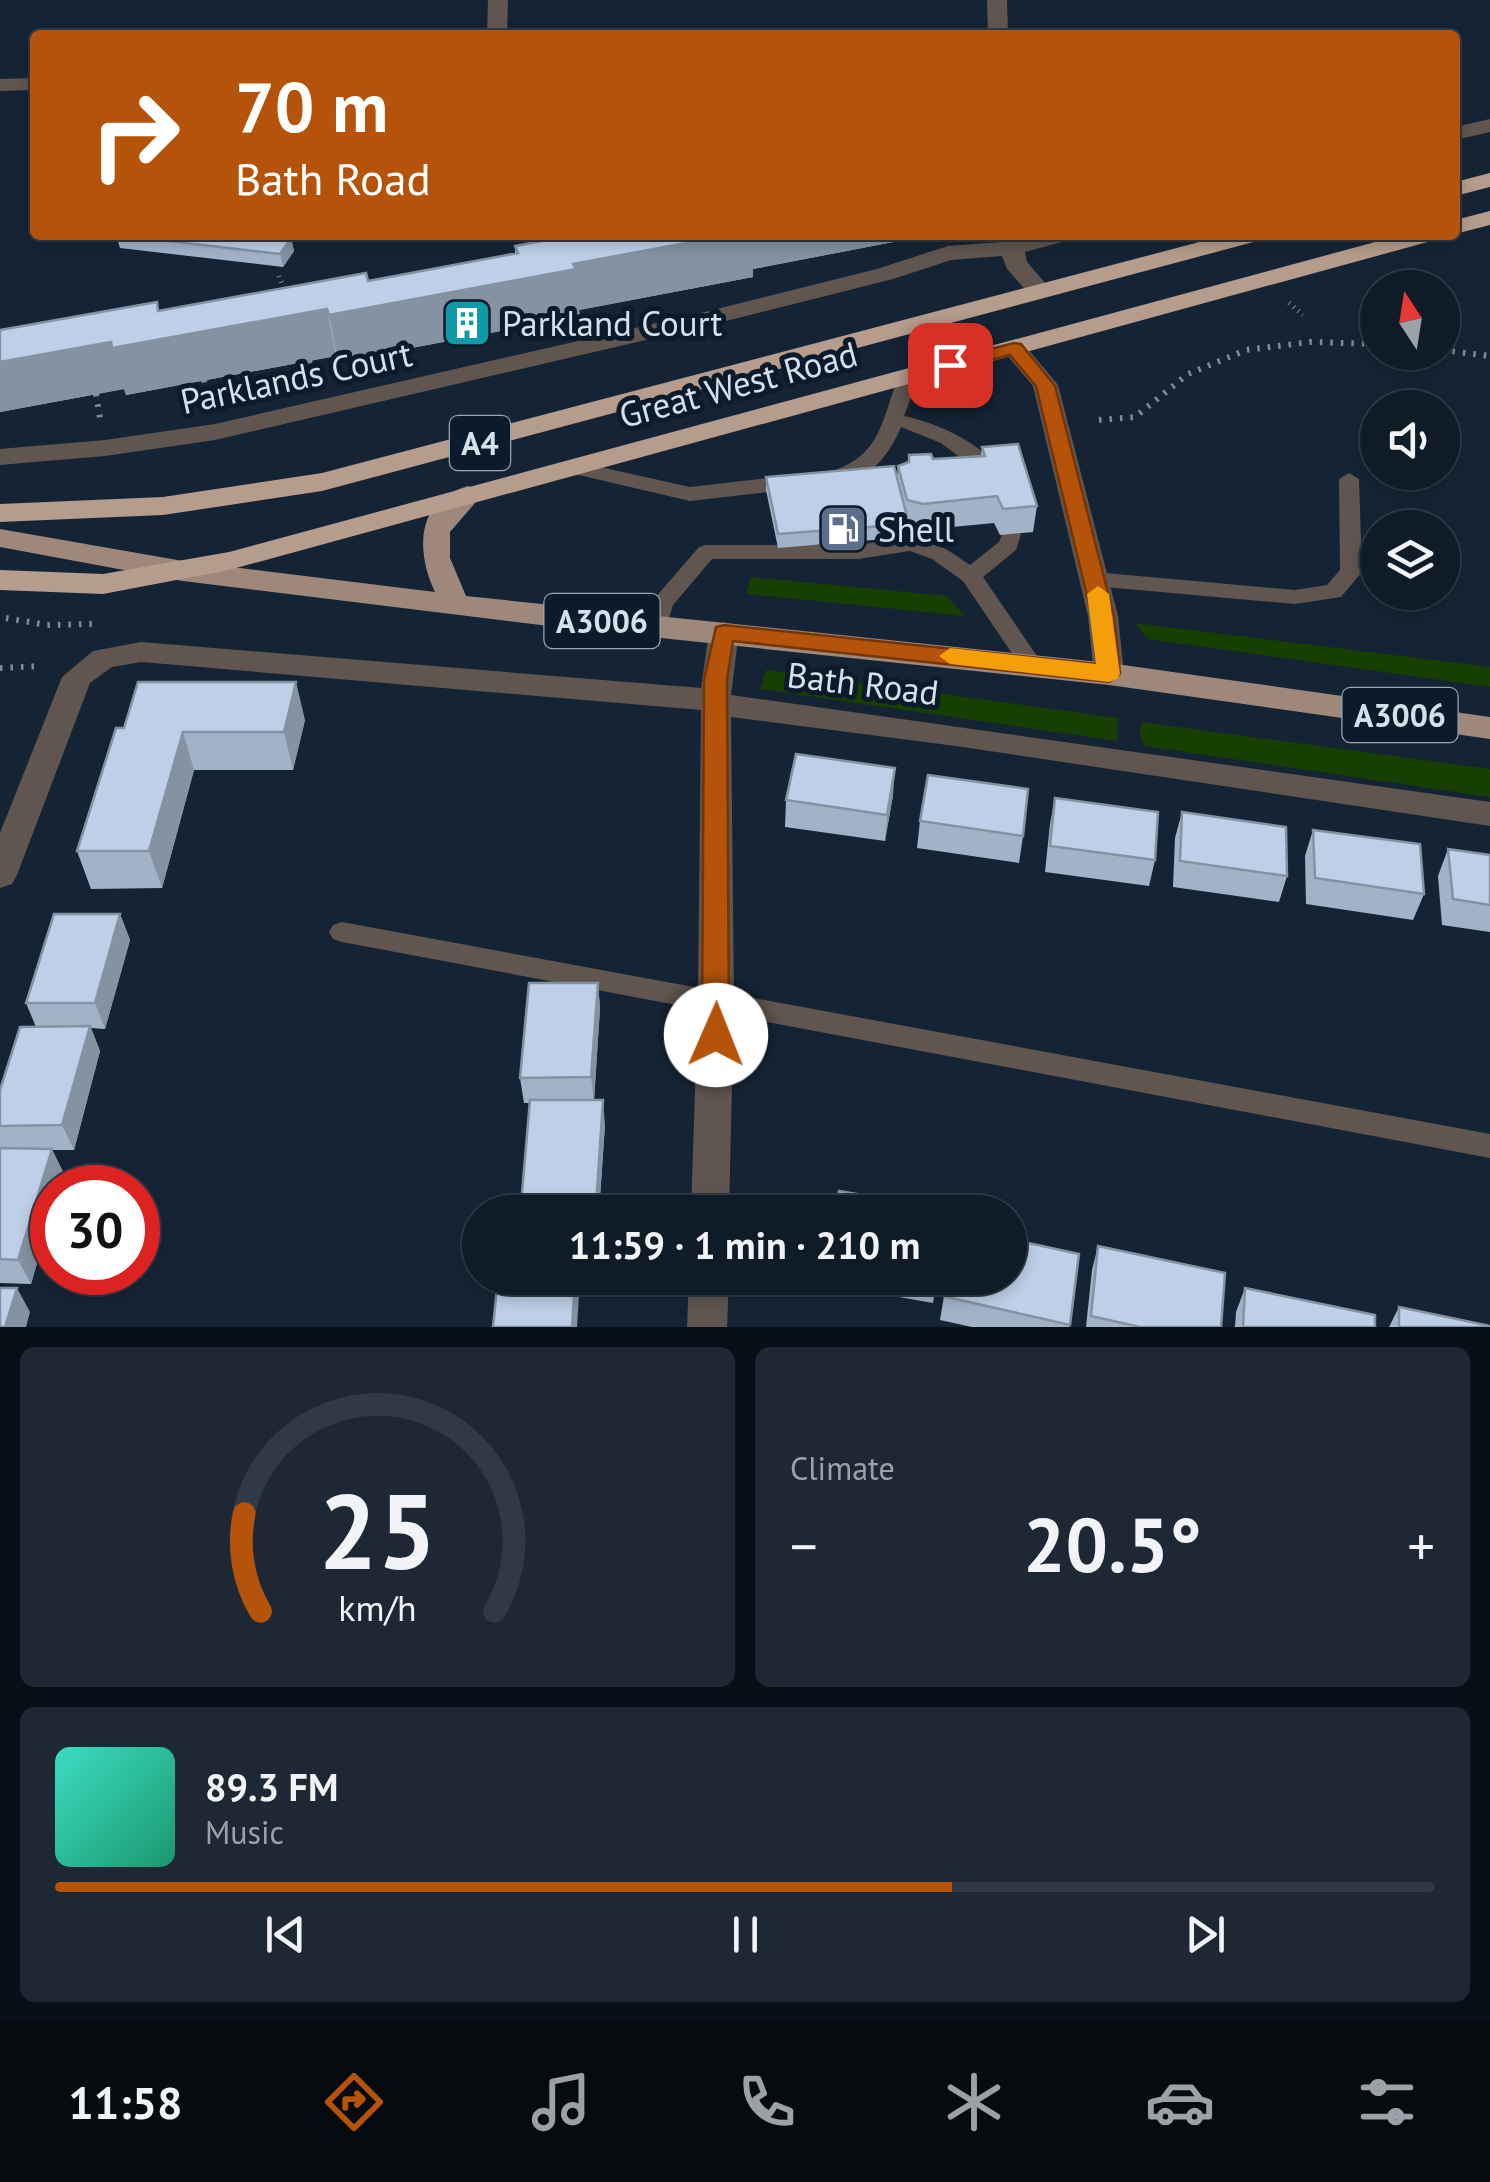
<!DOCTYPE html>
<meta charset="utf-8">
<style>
body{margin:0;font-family:"PT Sans",sans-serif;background:#1e2834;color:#f1f3f6;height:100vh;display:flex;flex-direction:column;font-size:38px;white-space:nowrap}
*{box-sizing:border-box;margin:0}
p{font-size:32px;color:#9ca1a8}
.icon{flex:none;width:55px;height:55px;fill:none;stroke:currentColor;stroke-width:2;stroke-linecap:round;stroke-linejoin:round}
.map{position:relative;height:1327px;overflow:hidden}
.side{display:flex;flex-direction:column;gap:20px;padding:20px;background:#090f16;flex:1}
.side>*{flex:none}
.guide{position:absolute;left:30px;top:30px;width:1430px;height:210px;border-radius:10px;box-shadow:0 5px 15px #0003,0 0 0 2px #303945;background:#b45309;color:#fff;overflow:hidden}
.needle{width:65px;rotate:348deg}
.buttons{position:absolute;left:1360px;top:270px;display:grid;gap:20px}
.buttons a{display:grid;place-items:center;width:100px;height:100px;border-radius:50%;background:#101b28;box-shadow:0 5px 15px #0003,0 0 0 2px #303945;font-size:50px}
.speed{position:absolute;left:30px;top:1165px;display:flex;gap:20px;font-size:50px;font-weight:700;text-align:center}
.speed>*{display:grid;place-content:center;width:130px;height:130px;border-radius:50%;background:#101b28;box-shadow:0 5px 15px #0003,0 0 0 2px #303945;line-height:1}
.speed .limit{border:15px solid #d22;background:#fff;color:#111}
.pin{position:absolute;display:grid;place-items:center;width:85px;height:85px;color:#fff;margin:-42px;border-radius:20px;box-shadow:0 5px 15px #0006}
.me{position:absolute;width:110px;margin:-55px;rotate:1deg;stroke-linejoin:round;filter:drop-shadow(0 0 8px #0008)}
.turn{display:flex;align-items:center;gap:35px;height:210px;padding:0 40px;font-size:45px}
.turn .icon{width:130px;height:130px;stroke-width:2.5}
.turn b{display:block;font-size:70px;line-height:85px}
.big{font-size:75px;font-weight:800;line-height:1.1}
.side .widget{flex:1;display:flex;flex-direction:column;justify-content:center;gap:15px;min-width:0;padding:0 35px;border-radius:15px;background:#1e2834}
.side .dial{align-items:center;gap:0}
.dial svg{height:260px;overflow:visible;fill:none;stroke:#303945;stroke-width:7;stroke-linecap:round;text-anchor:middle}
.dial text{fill:#f1f3f6;stroke:none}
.song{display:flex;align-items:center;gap:30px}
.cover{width:120px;height:120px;border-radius:15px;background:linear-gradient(135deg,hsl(170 70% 55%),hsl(160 70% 35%))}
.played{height:10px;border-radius:5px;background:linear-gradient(90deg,#b45309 65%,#303945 65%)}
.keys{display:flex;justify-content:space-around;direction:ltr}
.heat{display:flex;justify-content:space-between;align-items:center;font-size:55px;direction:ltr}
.side .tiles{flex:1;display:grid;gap:20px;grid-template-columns:1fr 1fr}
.widget:last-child{grid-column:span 2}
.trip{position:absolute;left:462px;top:1195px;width:565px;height:100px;border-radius:50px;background:#101b28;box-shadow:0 5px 15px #0003,0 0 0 2px #303945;font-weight:800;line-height:100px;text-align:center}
.menu{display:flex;height:160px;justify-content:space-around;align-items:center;background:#060b10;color:#9ca1a8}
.menu .icon{width:70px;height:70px}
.menu .on{color:#b45309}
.menu b{font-size:45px;color:#f1f3f6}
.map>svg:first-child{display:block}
.green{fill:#173f01}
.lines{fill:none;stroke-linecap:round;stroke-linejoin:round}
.path-far1{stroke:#7f8b99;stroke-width:5;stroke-dasharray:1 5;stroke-linecap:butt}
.path{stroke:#7f8b99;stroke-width:6;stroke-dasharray:2.5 8;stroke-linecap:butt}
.lane{fill:#60564f;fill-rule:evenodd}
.street{fill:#60564f;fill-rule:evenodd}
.primary{fill:#9d887b;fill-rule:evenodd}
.highway{fill:#b59c8c;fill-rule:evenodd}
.wall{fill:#a3b3c7}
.shaded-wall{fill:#8492a2}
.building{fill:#bdd0e7;stroke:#8492a2;stroke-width:2.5}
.route{fill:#b45309;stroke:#753606;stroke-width:2.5}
.slow{fill:#f59e0b}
.labels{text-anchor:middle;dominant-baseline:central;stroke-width:10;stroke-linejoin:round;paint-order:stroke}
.shield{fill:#0c1b2b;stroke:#99a5b1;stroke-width:2.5}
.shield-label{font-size:32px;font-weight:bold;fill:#d6e0eb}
.poi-label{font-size:35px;fill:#d6e0eb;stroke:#0c1b2b;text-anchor:start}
.street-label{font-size:35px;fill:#d6e0eb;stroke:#0c1b2b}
</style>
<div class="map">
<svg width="1490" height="1327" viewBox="0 0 1490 1327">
<rect width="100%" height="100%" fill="#152435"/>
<g class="green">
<polygon points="751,577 947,596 965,616 746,594"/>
<polygon points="1135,623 1490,667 1490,687 1148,639"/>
<polygon points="766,670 1118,718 1117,741 760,689"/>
<polygon points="1141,722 1490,769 1490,797 1144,746 1140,736"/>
</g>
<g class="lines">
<g class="path-far1">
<polyline points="279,276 286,295"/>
<polyline points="1289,303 1303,315"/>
</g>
<g class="path">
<polyline points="1442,350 1490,356"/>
<polyline points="309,361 314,379"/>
<polyline points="204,380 209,404"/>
<polyline points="96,394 100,418"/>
<polyline points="1099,420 1135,417 1188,374 1246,350 1310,342 1378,344"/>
<polyline points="6,618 47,625 93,624"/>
<polyline points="0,668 41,666"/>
</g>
<g class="lane">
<path d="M 909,370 L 919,376 L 904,416 C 941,424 974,441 1000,467 L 1003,472 L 1000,477 L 986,477 L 941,443 L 901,427 C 889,457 862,490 826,483 L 823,478 L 826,473 C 882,457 880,423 899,376 Z"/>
<polygon points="573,461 690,487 796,475 806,482 796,489 690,501 566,472 563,467 566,462"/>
<polygon points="1349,473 1359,479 1362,572 1341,597 1295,604 1094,586 1083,579 1094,572 1295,590 1327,585 1340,570 1339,479"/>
<polygon points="1011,527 1021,534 1016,550 983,577 1043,665 1032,673 1024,671 963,581 932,559 910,551 858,559 712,559 673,605 665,631 657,634 646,626 655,598 699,547 706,545 858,545 911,537 946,549 970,565 999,542 1004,529"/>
<polygon points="342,922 1490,1134 1490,1158 342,942 333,939 329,932 333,925"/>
</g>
<g class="street">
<polygon points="488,0 508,0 507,35 487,35"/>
<polygon points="987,0 1007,0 1008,35 988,35"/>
<polygon points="35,78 35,90 0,91 0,79"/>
<polygon points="1490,119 1490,132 1455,140 1455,127"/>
<polygon points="998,235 1073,235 1069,240 1025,252 1027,262 1052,291 1049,296 1031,296 1007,269 1002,256 951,260 893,279 702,327 215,440 105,456 0,465 0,449 105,440 215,424 701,313 877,269 948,246 1000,242"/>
<polygon points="1014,340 1023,343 1058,385 1118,616 1124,674 1120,682 1109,685 1098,682 1094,674 1088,616 1033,386 1001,348"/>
<polygon points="724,622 734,625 739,632 731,695 1490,802 1490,826 956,746 731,717 734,999 729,1212 691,1212 698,999 701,710 141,662 112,667 90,683 17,875 12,884 0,888 0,833 62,677 93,651 141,642 701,688 709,632 714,625"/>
<polygon points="689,1278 729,1278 727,1327 687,1327"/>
</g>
<path class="primary" d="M 468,486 L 478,489 L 482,495 L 450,532 L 450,558 L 466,596 L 1109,663 L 1490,717 L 1490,739 L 1109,685 L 565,628 L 183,581 L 0,547 L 0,529 L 183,561 L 435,592 C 416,552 415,500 468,486 Z"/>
<g class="highway">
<polygon points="1490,173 1490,187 1455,196 1455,182"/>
<polygon points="1490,211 1490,225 1455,234 1455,220"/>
<polygon points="1226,235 1265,235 1261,240 322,491 163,515 0,522 0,504 163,497 322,473"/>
<polygon points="1401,235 1439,235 1435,240 229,570 103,594 0,590 0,570 103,574 229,552"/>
</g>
</g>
<g class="wall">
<polygon points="116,235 291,238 294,251 283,267 120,248"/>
<polygon points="574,235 910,235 909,239 753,269 753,277 579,310 580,316 338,362 336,356 126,395 124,389 0,412 0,330 159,311 368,281 515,254 515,246"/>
<polygon points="982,447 1037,506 1033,532 1000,535 994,523 921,530 909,528 908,537 778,548 766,490 766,477 897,478 898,466 909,462 909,455 933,459 981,456"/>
<polygon points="305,720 293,770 194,770 162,888 91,889 77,851 116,728"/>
<polygon points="893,795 885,841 785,827 786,800"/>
<polygon points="1055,798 1155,860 1149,886 1045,872 1050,824"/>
<polygon points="1182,812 1287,876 1279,902 1173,887 1175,838"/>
<polygon points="920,821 1023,836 1019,863 917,848"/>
<polygon points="1313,830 1424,894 1413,920 1306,904 1305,856"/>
<polygon points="1448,849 1490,855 1490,932 1442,925 1438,876"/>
<polygon points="120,914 130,940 105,1029 91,1028 100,1051 74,1150 52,1150 64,1174 59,1188 52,1188 52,1211 31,1284 0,1283 0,1090 36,1027 26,1003"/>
<polygon points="598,983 600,1008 594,1100 605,1125 599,1212 522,1212 521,1205 530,1103 524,1103 520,1078"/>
<polygon points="1098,1246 1221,1327 1086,1327 1092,1270"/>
<polygon points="1079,1254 1069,1327 972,1327 940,1320 947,1278"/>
<polygon points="826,1278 937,1278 933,1303 825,1284"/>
<polygon points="1245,1288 1375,1327 1235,1327 1236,1312"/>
<polygon points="1399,1307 1490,1327 1389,1327"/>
</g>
<g class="shaded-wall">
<polygon points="473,235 502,235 474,242"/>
<polygon points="729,235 910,235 909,239 753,269 753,277 579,310 580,316 338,362 329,315 573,264"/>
<polygon points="291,238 294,251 283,267 280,254"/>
<polygon points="327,309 336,356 126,395 124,389 0,412 0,362 111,342 166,338"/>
<polygon points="296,682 305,720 293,770 284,732"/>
<polygon points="183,732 194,770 162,888 149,851"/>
<polygon points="895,768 893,795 885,841 887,815"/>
<polygon points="120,914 130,940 105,1029 95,1003"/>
<polygon points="598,983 600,1008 594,1102 591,1077"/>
<polygon points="90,1026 100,1051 74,1150 62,1125"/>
<polygon points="603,1100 605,1125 599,1212 596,1212"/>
<polygon points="52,1149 64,1174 59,1188 52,1188 52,1211 31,1284 18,1260"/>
<polygon points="575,1278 580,1278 577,1327 572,1327"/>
<polygon points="17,1288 30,1312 26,1327 5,1327"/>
</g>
<g class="building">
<polygon points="118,235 264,235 291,238 280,254"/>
<polygon points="574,235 729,235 573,264 576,269 329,315 327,309 112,348 111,342 0,362 0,330 157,302 158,311 366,273 368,281 518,253 515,246"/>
<polygon points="1018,444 1037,506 1003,509 997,496 923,504 907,500 898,466 909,462 909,455 931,454 933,459 985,456 982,447"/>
<polygon points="894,466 909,524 778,534 766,477"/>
<polygon points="138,682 296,682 284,732 183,732 149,851 77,851 116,728 124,728"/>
<polygon points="796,754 895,768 887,815 786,800"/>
<polygon points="928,775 1028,789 1023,836 920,821"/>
<polygon points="1055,798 1158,812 1155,860 1050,846"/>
<polygon points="1182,812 1286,827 1287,876 1180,861"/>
<polygon points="1313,830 1420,844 1424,894 1315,878"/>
<polygon points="1448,849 1490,855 1490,905 1453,899"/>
<polygon points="54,914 120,914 95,1003 26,1003"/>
<polygon points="529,983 598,983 591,1077 520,1078"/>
<polygon points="90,1026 62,1125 0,1126 0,1090 20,1027"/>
<polygon points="530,1100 603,1100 596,1205 521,1205"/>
<polygon points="0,1148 52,1149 18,1260 0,1259"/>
<polygon points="839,1191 946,1209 945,1212 835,1212"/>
<polygon points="1010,1239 1079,1254 1070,1325 943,1296 947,1278 1010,1278"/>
<polygon points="1098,1246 1225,1273 1221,1327 1140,1327 1091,1316"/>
<polygon points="498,1278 575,1278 572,1327 493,1327"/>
<polygon points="0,1288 17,1288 5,1327 0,1327"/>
<polygon points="1245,1288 1375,1315 1375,1327 1243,1327"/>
<polygon points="1399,1307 1490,1326 1490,1327 1399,1327"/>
</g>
<polygon class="route" points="1014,343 1021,344 1055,386 1114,616 1120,674 1109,682 733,641 727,680 729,1035 725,1043 716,1046 706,1043 702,1035 704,680 716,627 724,625 1097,664 1092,616 1036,386 1010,355 950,371 940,365 943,361"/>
<polygon class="slow" points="1098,586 1109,594 1120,674 1117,679 1109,682 950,664 939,656 950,648 1096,664 1087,594"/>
<defs>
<g id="building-square" transform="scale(2.5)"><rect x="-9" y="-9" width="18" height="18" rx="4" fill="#0f9aa8" stroke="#0c1b2b"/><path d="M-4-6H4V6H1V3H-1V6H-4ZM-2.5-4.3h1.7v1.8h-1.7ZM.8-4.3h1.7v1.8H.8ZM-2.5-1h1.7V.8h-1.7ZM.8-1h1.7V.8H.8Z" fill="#fff"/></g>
<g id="fuel-square" transform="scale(2.5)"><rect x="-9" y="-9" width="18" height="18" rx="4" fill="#5c6f8a" stroke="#0c1b2b"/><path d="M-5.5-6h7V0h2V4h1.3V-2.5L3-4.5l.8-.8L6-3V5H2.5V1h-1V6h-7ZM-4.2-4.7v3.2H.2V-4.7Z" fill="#fff"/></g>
</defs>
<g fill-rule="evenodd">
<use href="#building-square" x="467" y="323"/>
<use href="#fuel-square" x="843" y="529"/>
</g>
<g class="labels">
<g class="shield">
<rect x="450" y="416" width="60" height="54" rx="8"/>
<rect x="544.5" y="594" width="115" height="54" rx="8"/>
<rect x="1342.5" y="688" width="115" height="54" rx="8"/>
</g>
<g class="shield-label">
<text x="480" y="443">A4</text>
<text x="602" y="621">A3006</text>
<text x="1400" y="715">A3006</text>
</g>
<g class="poi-label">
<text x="502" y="323">Parkland Court</text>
<text x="878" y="529">Shell</text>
</g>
<g class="street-label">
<text transform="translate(296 377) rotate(-12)">Parklands Court</text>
<text transform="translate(738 384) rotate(-15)">Great West Road</text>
<text transform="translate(863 683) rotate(7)">Bath Road</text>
</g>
</g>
</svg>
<div class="buttons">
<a><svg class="needle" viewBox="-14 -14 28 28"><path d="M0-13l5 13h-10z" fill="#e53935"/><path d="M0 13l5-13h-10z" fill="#9ca1a8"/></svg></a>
<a><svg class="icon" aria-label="sound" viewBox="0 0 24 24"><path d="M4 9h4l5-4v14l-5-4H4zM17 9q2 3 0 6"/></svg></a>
<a><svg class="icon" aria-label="layers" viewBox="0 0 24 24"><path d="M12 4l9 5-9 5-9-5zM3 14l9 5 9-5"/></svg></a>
</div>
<div class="speed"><div class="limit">30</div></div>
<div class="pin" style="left:950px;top:365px;background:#d93025"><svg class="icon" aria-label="arrive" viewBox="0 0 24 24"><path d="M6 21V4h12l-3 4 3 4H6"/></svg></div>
<svg class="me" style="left:716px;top:1035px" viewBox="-20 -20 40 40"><circle r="19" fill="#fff"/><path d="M0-13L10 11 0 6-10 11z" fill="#b45309"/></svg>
<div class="trip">11:59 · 1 min · 210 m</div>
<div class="guide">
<div class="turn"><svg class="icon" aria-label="right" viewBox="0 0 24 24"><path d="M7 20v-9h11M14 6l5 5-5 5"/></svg><div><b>70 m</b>Bath Road</div></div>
</div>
</div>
<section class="side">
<div class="tiles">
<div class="widget dial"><svg viewBox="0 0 100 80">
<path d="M14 69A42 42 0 1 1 86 69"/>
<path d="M14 69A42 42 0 0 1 9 39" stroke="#b45309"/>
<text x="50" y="56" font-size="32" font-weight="700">25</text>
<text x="50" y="72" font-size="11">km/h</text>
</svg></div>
<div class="widget"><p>Climate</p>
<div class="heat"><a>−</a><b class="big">20.5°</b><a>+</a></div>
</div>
<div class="widget">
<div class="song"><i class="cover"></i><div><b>89.3 FM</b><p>Music</p></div></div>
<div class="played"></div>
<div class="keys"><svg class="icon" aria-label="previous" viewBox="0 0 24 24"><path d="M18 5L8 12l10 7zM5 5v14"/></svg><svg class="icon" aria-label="pause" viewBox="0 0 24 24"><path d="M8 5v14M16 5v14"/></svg><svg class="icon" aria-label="next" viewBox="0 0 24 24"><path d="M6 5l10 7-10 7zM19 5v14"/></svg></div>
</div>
</div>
</section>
<nav class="menu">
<b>11:58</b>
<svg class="icon on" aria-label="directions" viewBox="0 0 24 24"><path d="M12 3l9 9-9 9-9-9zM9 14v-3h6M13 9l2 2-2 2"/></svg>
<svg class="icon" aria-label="music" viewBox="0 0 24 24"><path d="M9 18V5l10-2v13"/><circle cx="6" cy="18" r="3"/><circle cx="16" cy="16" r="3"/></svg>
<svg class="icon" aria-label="phone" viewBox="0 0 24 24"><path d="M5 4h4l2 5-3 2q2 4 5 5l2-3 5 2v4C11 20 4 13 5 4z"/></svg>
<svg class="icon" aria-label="climate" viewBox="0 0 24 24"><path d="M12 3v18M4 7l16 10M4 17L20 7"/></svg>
<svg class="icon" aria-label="car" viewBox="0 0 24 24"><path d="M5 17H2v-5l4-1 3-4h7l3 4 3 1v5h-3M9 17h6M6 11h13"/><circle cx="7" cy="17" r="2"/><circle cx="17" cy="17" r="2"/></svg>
<svg class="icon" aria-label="filters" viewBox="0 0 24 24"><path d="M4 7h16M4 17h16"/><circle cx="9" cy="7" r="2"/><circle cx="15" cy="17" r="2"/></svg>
</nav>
